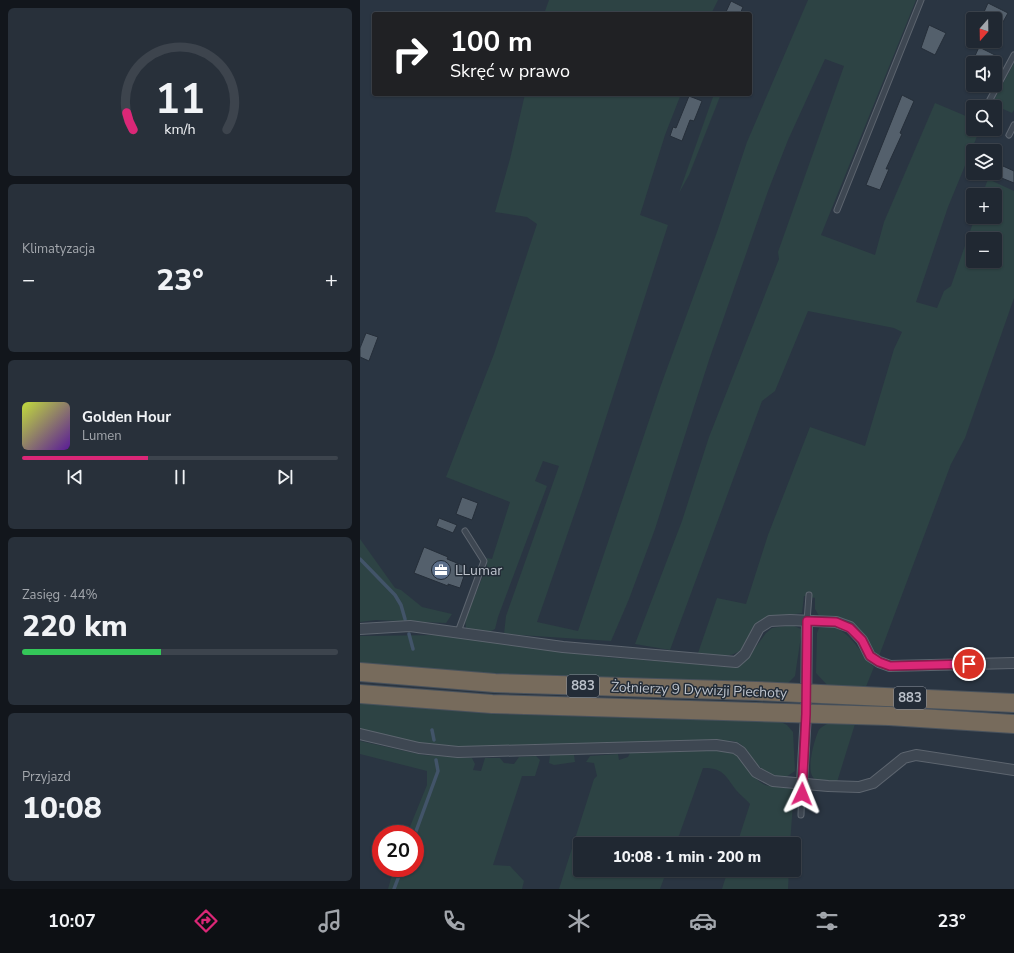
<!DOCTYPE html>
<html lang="pl">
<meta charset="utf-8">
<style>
body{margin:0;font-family:"Nunito Sans",sans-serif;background:#28303a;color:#f1f3f6;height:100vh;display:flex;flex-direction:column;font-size:15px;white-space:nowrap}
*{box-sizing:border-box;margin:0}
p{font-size:13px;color:#a2a6ac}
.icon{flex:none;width:22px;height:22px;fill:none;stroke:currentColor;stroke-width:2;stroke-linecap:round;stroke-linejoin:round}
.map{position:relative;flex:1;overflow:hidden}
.details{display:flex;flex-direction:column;gap:8px;padding:8px;background:#12161c;width:360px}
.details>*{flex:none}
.hud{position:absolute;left:12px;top:12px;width:380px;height:84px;border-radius:4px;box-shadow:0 1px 3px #0004,0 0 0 1px #3d444d;background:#202124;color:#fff;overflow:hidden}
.needle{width:26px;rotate:200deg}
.controls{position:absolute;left:606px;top:12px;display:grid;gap:8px}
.controls a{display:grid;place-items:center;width:36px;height:36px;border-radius:4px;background:#202832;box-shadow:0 1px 3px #0004,0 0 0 1px #3d444d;font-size:20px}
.speed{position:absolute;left:12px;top:825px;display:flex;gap:8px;font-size:20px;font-weight:700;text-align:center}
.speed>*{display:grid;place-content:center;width:52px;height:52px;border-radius:50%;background:#202832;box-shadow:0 1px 3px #0004,0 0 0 1px #3d444d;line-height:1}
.speed .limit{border:6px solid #d22;background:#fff;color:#111}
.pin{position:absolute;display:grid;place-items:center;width:34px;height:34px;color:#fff;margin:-17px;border:2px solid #fff;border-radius:50%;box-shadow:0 1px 4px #0007}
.me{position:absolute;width:44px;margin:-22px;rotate:2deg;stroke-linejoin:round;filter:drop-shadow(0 0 3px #0008)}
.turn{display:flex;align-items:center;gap:14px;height:84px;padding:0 12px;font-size:18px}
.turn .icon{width:52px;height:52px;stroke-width:2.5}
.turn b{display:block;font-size:28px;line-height:34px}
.big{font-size:30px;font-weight:800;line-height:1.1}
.details .tile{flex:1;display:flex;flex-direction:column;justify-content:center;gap:6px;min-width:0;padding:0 14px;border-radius:6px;background:#28303a}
.details .dial{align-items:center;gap:0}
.dial svg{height:104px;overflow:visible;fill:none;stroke:#3d444d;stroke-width:7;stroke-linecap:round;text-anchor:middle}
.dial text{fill:#f1f3f6;stroke:none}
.song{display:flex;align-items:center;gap:12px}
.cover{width:48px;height:48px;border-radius:6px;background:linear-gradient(135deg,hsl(70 70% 55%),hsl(270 70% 35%))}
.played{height:4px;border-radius:2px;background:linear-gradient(90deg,#db2777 40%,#3d444d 40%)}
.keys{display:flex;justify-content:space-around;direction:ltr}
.heat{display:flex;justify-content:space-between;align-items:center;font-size:22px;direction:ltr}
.charge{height:6px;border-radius:3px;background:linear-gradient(90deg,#34c759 44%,#3d444d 0)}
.trip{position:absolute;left:213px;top:837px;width:228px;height:40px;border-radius:4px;background:#202832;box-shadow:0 1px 3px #0004,0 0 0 1px #3d444d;font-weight:800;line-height:40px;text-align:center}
.menu{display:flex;height:64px;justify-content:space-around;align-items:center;background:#0d1014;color:#a2a6ac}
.menu .icon{width:28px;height:28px}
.menu .on{color:#db2777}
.menu b{font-size:18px;color:#f1f3f6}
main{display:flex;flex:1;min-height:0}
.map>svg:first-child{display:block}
.green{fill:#2d4344;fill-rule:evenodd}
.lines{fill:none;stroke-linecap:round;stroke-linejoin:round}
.stream{stroke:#425469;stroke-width:3.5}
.building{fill:#54606c;stroke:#252e39}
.lane-casing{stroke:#5d656f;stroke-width:7}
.street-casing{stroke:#5d656f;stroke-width:12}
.highway-casing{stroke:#49525c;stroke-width:20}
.lane{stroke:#3e4752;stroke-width:5}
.street{stroke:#3e4752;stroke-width:10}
.highway{stroke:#776b5c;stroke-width:18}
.route-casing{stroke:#8e194d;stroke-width:10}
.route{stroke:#db2777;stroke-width:7}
.labels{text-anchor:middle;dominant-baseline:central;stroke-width:3;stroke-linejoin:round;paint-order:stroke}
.shield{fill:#232c37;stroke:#8e959f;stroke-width:1}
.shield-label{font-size:13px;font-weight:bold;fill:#bcc2cb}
.poi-label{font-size:14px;fill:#bcc2cb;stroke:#232c37;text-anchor:start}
.street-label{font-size:14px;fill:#bcc2cb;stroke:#232c37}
</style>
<main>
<section class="details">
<div class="tile dial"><svg viewBox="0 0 100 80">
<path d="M14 69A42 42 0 1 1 86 69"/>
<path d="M14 69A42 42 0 0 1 9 56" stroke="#db2777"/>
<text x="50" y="56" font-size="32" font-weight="700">11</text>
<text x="50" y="72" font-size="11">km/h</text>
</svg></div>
<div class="tile"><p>Klimatyzacja</p>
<div class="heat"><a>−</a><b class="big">23°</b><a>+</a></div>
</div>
<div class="tile">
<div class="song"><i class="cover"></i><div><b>Golden Hour</b><p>Lumen</p></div></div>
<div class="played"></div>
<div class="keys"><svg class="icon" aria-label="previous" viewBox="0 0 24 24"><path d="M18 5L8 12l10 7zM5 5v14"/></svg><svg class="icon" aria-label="pause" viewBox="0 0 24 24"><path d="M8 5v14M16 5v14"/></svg><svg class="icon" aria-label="next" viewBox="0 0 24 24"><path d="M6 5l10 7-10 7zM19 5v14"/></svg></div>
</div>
<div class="tile"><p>Zasięg · 44%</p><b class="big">220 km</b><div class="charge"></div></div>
<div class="tile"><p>Przyjazd</p><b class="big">10:08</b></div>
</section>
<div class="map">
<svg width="654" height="889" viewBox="0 0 654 889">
<rect width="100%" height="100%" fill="#2a3542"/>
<g class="green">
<polygon points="189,0 358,0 351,14 184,14"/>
<path d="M 448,0 L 556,0 L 461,235 L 515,255 L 524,222 L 575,103 L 613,119 L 613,129 L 620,129 L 588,207 L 556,302 L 577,308 L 584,291 L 591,286 L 615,217 L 635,217 L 635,195 L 622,195 L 628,179 L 654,191 L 654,298 L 605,438 L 591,464 L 519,656 C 510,648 508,637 500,629 C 490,617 473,616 459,616 L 455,609 L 455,598 L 444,596 L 442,613 L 404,619 C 396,630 385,653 370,655 C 360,657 348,654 338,653 L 357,598 L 386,604 L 408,535 L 450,427 L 505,446 L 534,349 L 542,332 L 534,328 L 448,311 L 415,391 L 402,401 L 310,650 L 275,644 L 322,521 L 349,437 L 419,259 L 418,252 L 484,66 L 465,59 L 428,140 L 408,191 L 349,360 L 295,529 L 269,599 L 251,641 L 144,634 L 146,616 L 199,466 L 183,461 L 175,481 L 187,486 L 138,617 L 135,629 L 129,632 L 106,628 L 105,620 L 127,566 L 127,558 L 132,559 L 150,502 L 86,477 L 134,354 L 177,224 L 167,217 L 135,212 L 150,159 L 165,94 L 321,94 L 305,135 L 280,215 L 308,225 L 223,489 L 177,622 L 218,631 L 301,385 L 357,232 L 387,142 ZM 613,239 L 635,239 L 635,261 L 613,261 Z"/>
<polygon points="654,63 654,110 652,113 632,104"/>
<polygon points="354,94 361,94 329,175 319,193"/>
<polygon points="0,539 35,588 41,590 62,607 92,614 86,623 16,620 0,622"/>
<polygon points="432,625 441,629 441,636 435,676 425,686 166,676 0,666 0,636 80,635 244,657 375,667 386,660 406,633 412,628"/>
<path d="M 472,627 C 492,632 500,654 514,667 L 505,689 L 470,688 L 456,673 L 457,633 L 459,628 Z"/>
<path d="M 0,703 L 131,714 L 421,722 L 427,725 L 433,732 L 435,771 L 426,777 C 416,776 409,775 401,768 C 386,755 386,736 360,742 L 84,748 L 0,731 Z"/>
<path d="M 467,724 L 495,724 L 477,782 C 470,782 460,782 455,779 C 445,773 454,741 458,732 C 459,728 464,726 467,724 Z"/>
<polygon points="0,741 63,755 112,758 115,764 113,770 121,771 125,758 140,758 144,763 154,764 159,757 176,756 180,760 175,776 162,776 133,865 150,866 164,881 162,889 28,889 34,868 55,868 55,834 47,834 67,785 67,771 0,754"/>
<path d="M 365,750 C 387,755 387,774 403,784 C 410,788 425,786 434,790 L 430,844 L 377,844 L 390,804 C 386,799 380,795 376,790 C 365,775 363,768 343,768 L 316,844 L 220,844 L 220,870 L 307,870 L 300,889 L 199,889 L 234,779 L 237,776 L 234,763 L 226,762 L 230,756 L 258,754 L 259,760 L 268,757 L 270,753 Z"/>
<polygon points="190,755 214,755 215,762 194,765 189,763"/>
<polygon points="368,870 429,870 428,889 362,889"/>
</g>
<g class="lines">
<g class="stream">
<polyline points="0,559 35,595 41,605 45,619"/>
<polyline points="49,634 53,649"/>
<polyline points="72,730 74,740"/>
<polyline points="55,834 78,771 76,760"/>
<polyline points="34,889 42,868"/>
</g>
</g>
<g class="building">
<polygon points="371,1 383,7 380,14 365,14"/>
<polygon points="628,3 648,13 643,22 624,12"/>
<polygon points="569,25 586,33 575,55 561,48"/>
<polygon points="619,47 637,56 634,63 624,63 614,58"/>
<polygon points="542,95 554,101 540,133 542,134 526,169 529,169 520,190 506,185"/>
<polygon points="329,96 342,101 334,121 330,120 322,141 310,136 313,127 316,128"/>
<polygon points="643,166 654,171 654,183 639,177"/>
<polygon points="6,333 18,337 9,361 0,357 0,348"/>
<polygon points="102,497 118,503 112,520 96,514"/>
<polygon points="79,518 97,525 93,533 76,526"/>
<polygon points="64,547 88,557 87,559 107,567 100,588 88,584 88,586 54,573"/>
</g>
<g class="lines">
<g class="lane-casing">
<g id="lane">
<polyline points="626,107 654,55"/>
<polyline points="649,135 654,125"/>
<polyline points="477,210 561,0"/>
<polyline points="447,621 449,595"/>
<polyline points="98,632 124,561 105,531"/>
<polyline points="441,815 442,783"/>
</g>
</g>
<g class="street-casing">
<g id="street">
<polyline points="0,629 50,626 203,647 376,662 385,654 399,628 410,621 430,620 476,622 490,627 502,640 510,656 519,662 530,666 654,663"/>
<polyline points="0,734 59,748 98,752 356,745 375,748 381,752 396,772 413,781 468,786 499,787 513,783 544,758 556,755 654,770"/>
<polyline points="442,783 446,714 447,621"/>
</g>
</g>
<g class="highway-casing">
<g id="highway">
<polyline points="0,672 135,683 396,691 654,703"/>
<polyline points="0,694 132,704 529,716 654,724"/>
</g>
</g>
<use href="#lane" class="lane"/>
<use href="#street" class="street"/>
<use href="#highway" class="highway"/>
</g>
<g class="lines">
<g class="route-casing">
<polyline id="route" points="442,794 446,714 447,621 476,622 490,628 502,640 510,656 519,662 530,666 609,664"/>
</g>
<use href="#route" class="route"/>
</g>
<defs>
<g id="office-disc" transform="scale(1)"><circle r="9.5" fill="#5c6f8a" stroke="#232c37"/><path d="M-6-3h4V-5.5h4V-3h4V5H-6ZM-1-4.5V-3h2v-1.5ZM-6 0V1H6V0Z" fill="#fff"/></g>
</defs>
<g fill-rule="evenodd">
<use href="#office-disc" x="81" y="570"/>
</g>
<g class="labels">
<g class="shield">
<rect x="207" y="675" width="32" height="22" rx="3"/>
<rect x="534" y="687" width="32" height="22" rx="3"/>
</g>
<g class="shield-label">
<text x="223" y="686">883</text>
<text x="550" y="698">883</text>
</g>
<g class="poi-label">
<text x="95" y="570">LLumar</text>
</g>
<g class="street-label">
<text transform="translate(339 690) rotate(2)">Żołnierzy 9 Dywizji Piechoty</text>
</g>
</g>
</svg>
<div class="controls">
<a><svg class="needle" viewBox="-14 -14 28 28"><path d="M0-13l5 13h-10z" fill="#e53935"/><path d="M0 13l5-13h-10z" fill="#a2a6ac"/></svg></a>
<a><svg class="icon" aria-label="sound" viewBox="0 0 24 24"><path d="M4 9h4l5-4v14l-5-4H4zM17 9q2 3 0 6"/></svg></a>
<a><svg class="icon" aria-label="search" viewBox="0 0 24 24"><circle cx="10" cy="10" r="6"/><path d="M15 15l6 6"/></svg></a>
<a><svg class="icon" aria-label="layers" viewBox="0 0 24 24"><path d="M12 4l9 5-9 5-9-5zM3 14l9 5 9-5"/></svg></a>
<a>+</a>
<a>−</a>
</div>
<div class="speed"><div class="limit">20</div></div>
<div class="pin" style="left:609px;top:664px;background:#d93025"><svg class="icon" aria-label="arrive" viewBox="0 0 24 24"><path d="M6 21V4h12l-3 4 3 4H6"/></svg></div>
<svg class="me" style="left:442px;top:794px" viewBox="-20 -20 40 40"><path d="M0-17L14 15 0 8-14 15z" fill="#db2777" stroke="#fff" stroke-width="4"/></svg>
<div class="trip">10:08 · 1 min · 200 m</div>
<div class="hud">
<div class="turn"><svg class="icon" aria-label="right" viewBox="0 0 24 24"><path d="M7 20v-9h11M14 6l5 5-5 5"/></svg><div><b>100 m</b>Skręć w prawo</div></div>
</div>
</div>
</main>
<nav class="menu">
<b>10:07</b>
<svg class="icon on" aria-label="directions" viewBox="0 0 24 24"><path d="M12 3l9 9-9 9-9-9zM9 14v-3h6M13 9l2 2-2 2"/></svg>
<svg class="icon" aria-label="music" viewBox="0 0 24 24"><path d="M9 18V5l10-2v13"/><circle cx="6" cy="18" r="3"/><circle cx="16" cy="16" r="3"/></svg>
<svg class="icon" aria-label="phone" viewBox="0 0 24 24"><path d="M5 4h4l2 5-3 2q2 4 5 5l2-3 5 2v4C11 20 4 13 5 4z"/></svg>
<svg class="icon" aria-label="climate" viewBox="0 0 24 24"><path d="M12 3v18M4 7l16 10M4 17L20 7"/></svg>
<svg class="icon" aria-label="car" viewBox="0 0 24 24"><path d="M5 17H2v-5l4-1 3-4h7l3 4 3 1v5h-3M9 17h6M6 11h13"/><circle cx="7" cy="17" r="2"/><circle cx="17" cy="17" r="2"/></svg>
<svg class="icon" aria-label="filters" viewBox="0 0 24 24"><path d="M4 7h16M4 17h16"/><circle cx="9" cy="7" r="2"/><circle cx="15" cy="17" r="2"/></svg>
<b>23°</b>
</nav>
